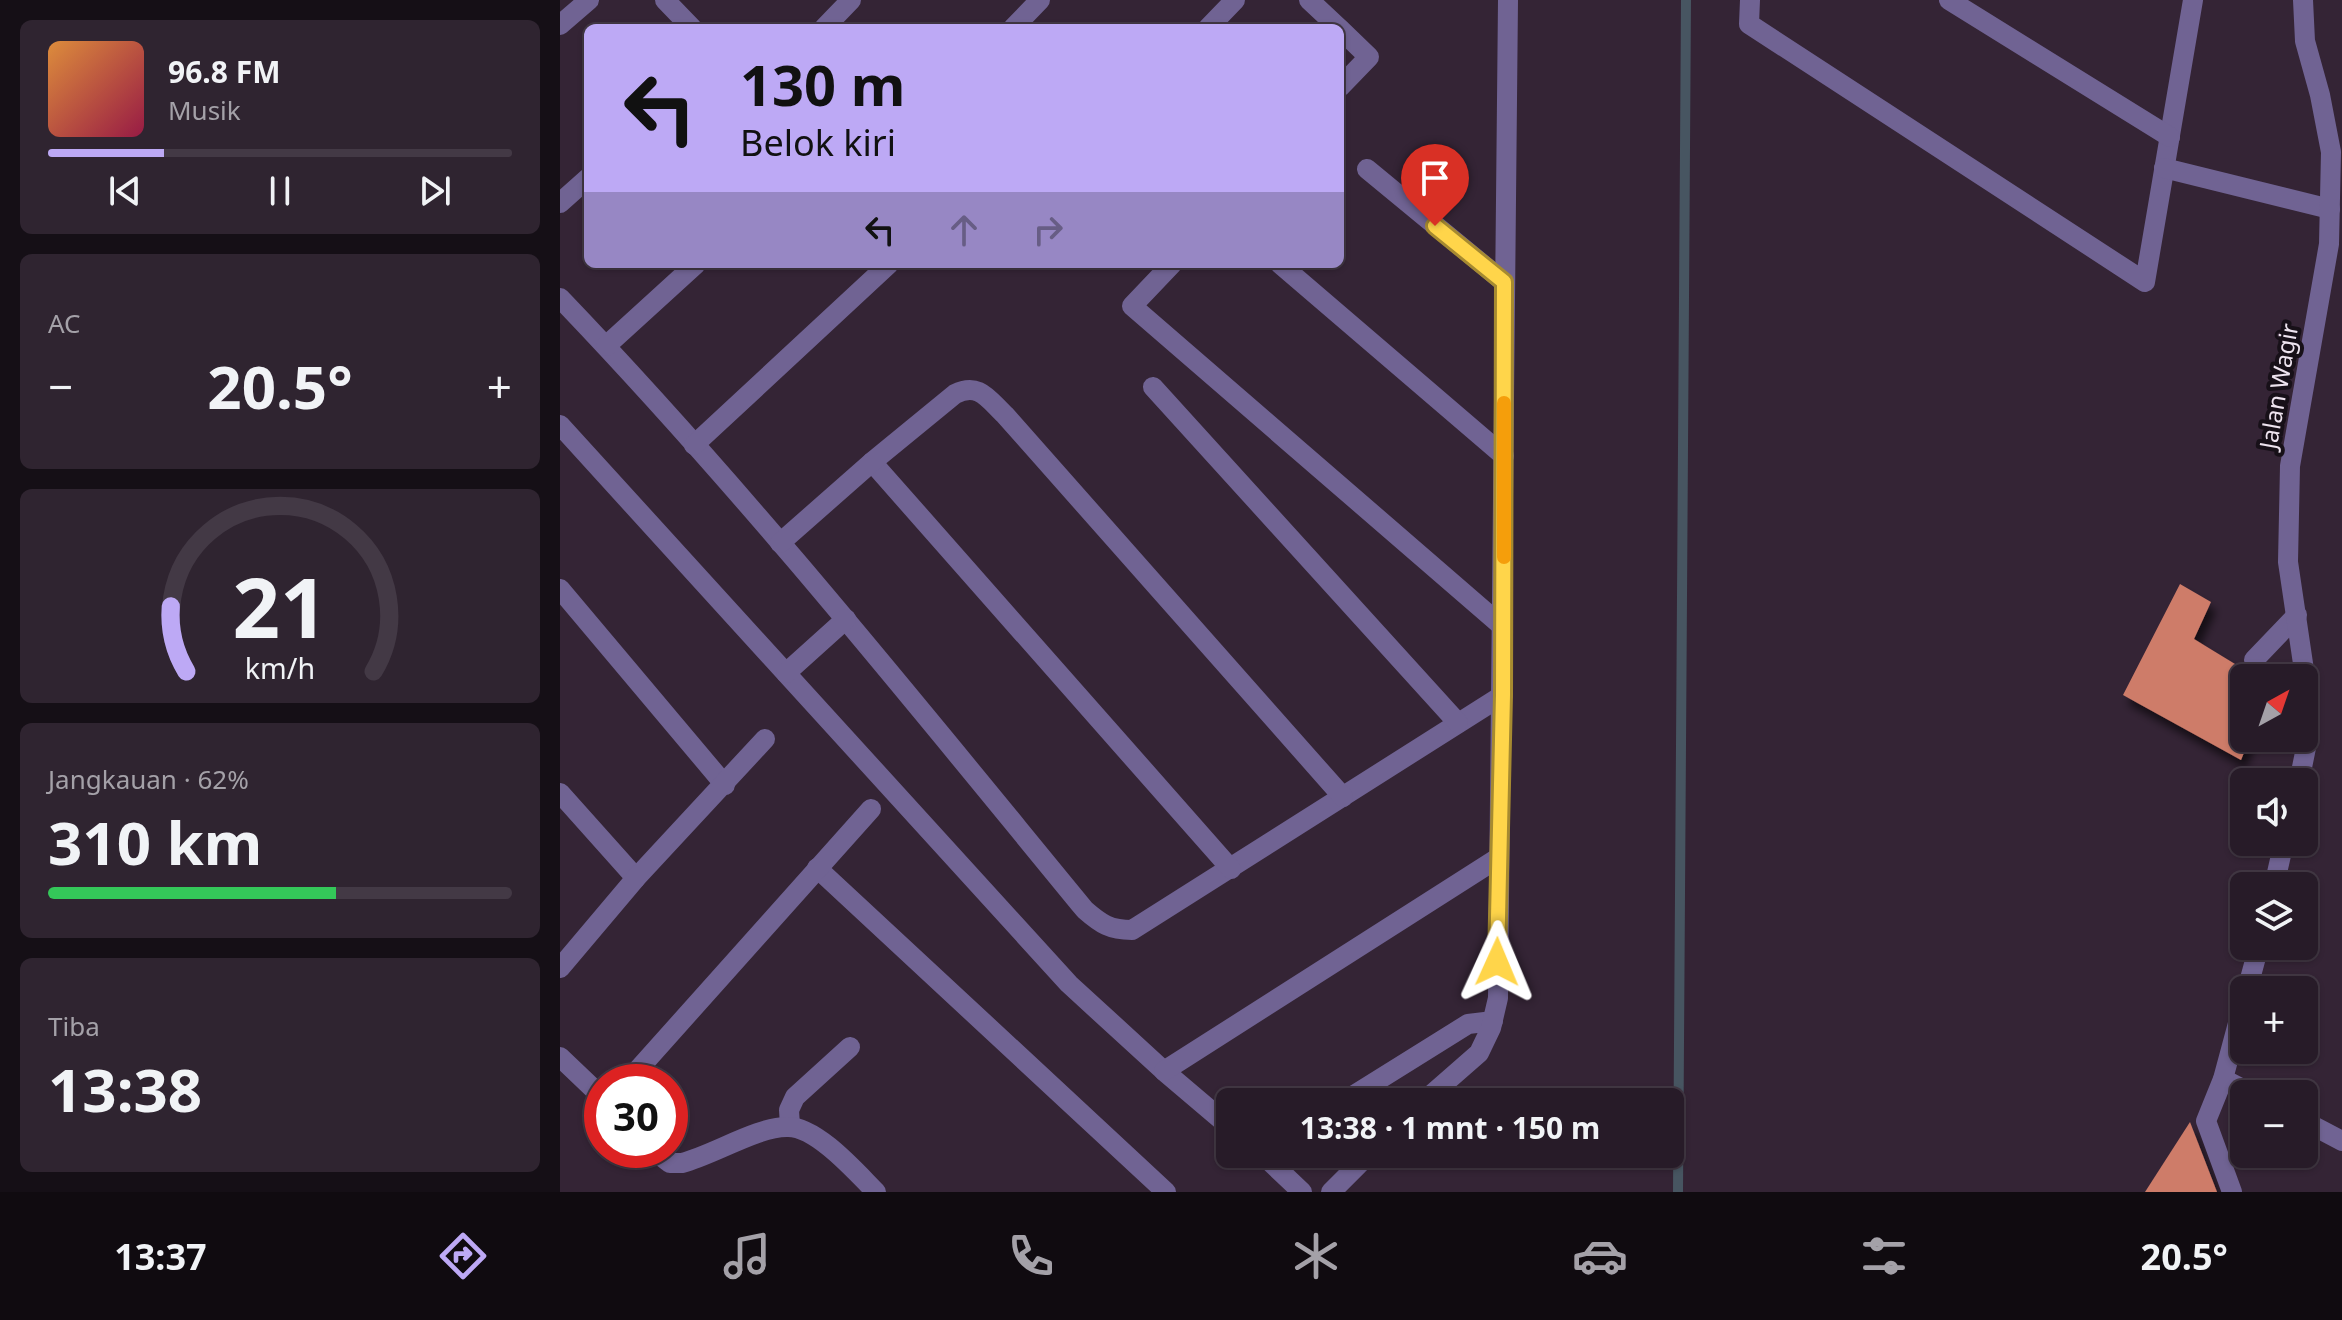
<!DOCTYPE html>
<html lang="id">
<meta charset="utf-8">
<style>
body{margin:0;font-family:"Noto Sans",sans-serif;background:#2f2430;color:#f1f3f6;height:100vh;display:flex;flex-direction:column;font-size:30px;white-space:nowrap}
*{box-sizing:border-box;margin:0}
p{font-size:26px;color:#a4a1a8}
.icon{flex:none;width:44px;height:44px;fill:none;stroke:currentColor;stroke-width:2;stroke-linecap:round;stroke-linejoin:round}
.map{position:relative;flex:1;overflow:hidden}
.side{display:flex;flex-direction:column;gap:20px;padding:20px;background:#150f16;width:560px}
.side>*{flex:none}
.hud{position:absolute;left:24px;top:24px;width:760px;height:244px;border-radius:12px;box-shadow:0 2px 6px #0004,0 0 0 2px #433945;background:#bda9f5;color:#111;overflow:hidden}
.needle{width:52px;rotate:40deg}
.tools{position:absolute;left:1670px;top:664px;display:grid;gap:16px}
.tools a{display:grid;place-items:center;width:88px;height:88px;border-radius:12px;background:#271b28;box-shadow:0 2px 6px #0004,0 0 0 2px #433945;font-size:40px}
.speed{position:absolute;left:24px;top:1064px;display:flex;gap:16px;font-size:40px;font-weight:700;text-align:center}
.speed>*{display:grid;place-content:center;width:104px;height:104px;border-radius:50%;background:#271b28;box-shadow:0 2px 6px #0004,0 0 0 2px #433945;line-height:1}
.speed .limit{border:12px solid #d22;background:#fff;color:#111}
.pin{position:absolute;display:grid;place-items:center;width:68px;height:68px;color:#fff;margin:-82px -34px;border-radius:50% 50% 50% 0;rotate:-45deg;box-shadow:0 0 8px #0007}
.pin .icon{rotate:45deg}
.me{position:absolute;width:88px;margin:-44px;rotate:1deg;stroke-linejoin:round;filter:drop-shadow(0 0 6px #0008)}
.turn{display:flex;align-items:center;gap:28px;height:168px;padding:0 24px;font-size:36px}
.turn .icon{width:104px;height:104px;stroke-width:2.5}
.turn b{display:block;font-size:56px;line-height:68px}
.lanes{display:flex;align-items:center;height:76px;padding:0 24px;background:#0003;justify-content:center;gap:40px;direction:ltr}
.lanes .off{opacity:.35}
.big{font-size:60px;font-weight:700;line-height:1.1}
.side .card{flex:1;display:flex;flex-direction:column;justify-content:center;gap:12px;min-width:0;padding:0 28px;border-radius:12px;background:#2f2430}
.side .dial{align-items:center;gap:0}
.dial svg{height:208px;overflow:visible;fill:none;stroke:#433945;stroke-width:7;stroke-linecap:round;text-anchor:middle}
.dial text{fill:#f1f3f6;stroke:none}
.song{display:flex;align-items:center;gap:24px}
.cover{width:96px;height:96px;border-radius:12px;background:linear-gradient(135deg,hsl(30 70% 55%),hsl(340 70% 35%))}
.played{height:8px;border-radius:4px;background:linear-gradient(90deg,#bda9f5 25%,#433945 25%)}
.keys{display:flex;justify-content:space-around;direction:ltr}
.heat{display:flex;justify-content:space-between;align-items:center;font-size:44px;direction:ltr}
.charge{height:12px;border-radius:6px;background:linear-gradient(90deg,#34c759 62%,#433945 0)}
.trip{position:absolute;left:656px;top:1088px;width:468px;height:80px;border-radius:12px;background:#271b28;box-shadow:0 2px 6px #0004,0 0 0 2px #433945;font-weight:700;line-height:80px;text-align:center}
.tab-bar{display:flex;height:128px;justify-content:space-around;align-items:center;background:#100b10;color:#a4a1a8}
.tab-bar .icon{width:56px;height:56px}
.tab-bar .active{color:#bda9f5}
.tab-bar b{font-size:36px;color:#f1f3f6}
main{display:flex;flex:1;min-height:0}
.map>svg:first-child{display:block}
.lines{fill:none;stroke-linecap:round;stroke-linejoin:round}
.stream{stroke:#475561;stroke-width:10}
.building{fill:#ce7c69;filter:url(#shadow)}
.minor{stroke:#706393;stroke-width:20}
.route-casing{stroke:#a68a30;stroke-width:20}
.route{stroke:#ffd54a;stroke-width:14}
.slow{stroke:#f59e0b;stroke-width:14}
.labels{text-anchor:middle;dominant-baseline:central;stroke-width:8;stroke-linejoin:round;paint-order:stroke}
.street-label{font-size:24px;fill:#ede3ee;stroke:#171018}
</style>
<main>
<section class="side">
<div class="card">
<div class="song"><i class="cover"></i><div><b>96.8 FM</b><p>Musik</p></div></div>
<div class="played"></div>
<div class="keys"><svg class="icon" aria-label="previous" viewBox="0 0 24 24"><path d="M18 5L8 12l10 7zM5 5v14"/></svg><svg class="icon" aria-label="pause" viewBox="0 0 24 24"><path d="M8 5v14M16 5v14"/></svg><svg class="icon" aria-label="next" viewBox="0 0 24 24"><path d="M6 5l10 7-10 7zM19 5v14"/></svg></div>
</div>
<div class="card"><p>AC</p>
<div class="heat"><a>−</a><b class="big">20.5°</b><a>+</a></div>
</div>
<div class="card dial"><svg viewBox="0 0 100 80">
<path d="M14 69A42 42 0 1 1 86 69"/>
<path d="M14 69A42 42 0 0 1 8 44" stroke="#bda9f5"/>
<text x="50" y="56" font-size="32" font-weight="700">21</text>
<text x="50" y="72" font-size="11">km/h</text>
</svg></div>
<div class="card"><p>Jangkauan · 62%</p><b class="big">310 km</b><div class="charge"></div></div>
<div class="card"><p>Tiba</p><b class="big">13:38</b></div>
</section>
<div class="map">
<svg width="1782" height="1192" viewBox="0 0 1782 1192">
<defs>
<filter id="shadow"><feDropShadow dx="5" dy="9" stdDeviation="4" flood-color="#0009"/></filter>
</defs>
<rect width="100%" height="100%" fill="#342435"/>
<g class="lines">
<polyline class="stream" points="1118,1192 1126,0"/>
</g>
<g class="building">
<polygon points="1620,584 1651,602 1634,639 1698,678 1684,678 1684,738 1690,738 1681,760 1563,695"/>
<polygon points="1630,1122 1657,1192 1585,1192"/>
</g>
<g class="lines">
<g class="minor">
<polyline points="105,0 132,28"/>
<polyline points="749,0 779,28"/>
<polyline points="1190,0 1189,24 1585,282 1633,0"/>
<polyline points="1389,0 1610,137"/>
<polyline points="0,25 29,0"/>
<polyline points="264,28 291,0"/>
<polyline points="453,28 480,0"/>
<polyline points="648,28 675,0"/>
<polyline points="780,29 809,57 780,87"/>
<polyline points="1604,168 1770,209"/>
<polyline points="807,169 944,282"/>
<polyline points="0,203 28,178"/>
<polyline points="612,264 572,306 943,627"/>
<polyline points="720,264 944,456"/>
<path d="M 0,298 C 186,492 354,702 525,910 C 541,924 550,930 572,930 L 943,695"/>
<polyline points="46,346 136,264"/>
<polyline points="593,387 898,723"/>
<polyline points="0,425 509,984 604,1071 670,1127"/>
<polyline points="134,445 329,264"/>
<polyline points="312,462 671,869"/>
<path d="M 220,543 L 312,462 L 395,394 C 419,382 428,399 445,415 L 783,797"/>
<polyline points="0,589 165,785"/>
<polyline points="1694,660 1737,615"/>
<polyline points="226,673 286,619"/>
<polyline points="1739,782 1749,733 1749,704 1728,562 1730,466 1769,244 1771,152 1760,95 1745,41 1743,0"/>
<polyline points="0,793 76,878"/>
<polyline points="257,868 606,1192"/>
<polyline points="1714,886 1724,842"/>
<polyline points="0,968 76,878 205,739"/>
<polyline points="1687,990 1699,946"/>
<polyline points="0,1057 42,1097"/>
<polyline points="604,1071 938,858"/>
<polyline points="1663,1079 1692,1094"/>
<polyline points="67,1082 311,809"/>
<polyline points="783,1102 908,1024 933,1021"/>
<polyline points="863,1102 919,1053 931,1028 938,998 948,0"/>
<polyline points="1744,1121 1782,1141"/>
<polyline points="230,1126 229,1110 235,1097 290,1047"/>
<path d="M 93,1150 L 110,1163 L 122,1163 C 153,1155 199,1126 228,1127 C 257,1127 296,1172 316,1192"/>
<polyline points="702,1154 742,1192"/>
<polyline points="771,1192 809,1154"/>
<polyline points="1672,1192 1646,1121 1663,1079 1684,1001"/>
</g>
</g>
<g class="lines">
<g class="route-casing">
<polyline id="route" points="875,226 944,282 943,695 937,962"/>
</g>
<use href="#route" class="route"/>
<polyline class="slow" points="944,557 944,403"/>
</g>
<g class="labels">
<g class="street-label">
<text transform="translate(1718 386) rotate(-80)">Jalan Wagir</text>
</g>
</g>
</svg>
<div class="tools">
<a><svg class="needle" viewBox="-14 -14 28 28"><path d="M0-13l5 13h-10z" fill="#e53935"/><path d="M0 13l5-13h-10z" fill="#a4a1a8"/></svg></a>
<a><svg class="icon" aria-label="sound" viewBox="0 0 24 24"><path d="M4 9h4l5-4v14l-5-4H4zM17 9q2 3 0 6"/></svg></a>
<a><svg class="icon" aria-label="layers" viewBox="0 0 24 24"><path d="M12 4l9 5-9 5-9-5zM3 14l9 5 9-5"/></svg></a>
<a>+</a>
<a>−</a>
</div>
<div class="speed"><div class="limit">30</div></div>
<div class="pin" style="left:875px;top:226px;background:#d93025"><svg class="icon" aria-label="arrive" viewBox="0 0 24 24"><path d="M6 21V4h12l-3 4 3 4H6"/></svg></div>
<svg class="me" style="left:937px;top:962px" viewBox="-20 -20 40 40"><path d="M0-17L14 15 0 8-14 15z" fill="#ffd54a" stroke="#fff" stroke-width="4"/></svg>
<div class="trip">13:38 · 1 mnt · 150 m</div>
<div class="hud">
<div class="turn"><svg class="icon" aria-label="left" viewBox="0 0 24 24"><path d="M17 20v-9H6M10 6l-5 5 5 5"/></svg><div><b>130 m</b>Belok kiri</div></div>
<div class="lanes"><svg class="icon" aria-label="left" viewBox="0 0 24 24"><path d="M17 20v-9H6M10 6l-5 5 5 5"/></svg><svg class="icon off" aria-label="ahead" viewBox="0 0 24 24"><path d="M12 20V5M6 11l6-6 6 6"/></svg><svg class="icon off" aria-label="right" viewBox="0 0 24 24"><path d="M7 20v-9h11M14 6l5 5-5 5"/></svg></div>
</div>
</div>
</main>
<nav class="tab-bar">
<b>13:37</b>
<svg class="icon active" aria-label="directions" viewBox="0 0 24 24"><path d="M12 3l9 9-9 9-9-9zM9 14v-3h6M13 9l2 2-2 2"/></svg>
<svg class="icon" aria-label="music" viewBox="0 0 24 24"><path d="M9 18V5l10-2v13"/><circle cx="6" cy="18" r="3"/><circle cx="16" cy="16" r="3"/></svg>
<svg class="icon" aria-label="phone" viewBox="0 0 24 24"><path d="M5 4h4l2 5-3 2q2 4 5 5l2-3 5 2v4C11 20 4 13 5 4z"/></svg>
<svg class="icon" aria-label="climate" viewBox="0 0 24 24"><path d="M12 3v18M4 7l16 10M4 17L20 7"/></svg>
<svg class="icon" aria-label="car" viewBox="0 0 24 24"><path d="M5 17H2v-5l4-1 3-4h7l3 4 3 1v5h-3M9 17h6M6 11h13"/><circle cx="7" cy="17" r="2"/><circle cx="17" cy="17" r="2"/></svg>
<svg class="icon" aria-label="filters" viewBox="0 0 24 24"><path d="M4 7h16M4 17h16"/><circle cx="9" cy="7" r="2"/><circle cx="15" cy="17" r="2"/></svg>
<b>20.5°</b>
</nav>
